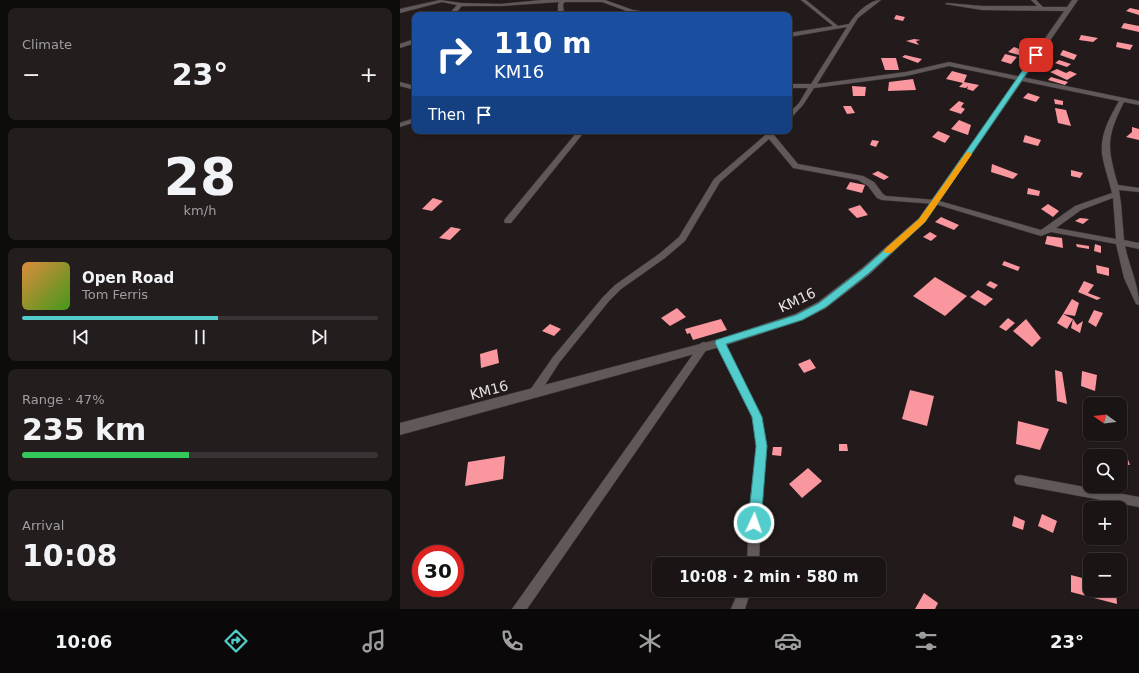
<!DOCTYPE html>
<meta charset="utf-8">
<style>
body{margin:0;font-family:"DejaVu Sans",sans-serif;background:#231d1d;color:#f1f3f6;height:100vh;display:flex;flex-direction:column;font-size:15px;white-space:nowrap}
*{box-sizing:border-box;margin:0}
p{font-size:13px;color:#9f9ea0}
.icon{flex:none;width:22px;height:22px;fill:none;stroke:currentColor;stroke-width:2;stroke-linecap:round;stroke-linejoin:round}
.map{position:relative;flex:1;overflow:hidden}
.panel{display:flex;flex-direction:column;gap:8px;padding:8px;background:#0e0b0b;width:400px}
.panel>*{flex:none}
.guide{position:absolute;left:12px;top:12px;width:380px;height:122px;border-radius:8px;box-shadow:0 1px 3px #0004,0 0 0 1px #383334;background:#1a4fa0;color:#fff;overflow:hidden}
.needle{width:26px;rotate:285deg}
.buttons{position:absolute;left:683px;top:397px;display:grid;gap:8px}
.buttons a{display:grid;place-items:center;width:44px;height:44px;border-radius:8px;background:#1a1414;box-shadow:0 1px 3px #0004,0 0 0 1px #383334;font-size:20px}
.speed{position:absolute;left:12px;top:545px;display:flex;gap:8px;font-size:20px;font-weight:700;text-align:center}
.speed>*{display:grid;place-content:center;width:52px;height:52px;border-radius:50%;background:#1a1414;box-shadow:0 1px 3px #0004,0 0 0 1px #383334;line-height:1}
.speed .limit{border:6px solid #d22;background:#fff;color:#111}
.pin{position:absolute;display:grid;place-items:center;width:34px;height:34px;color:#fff;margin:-17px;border-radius:8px;box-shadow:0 2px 6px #0006}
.me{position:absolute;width:44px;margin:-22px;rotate:3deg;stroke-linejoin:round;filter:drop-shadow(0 0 3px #0008)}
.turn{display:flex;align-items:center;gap:14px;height:84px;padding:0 16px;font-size:18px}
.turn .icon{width:52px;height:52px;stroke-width:2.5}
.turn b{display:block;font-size:28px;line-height:34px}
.then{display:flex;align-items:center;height:38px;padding:0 16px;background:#0003;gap:8px;font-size:15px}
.big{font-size:30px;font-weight:800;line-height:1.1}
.panel .tile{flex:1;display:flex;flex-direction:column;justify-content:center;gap:6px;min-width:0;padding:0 14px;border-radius:8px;background:#231d1d}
.panel .dial{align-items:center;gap:0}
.dial b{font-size:52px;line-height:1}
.song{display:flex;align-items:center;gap:12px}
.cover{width:48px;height:48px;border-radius:6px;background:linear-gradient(135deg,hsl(30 70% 55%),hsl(100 70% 35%))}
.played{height:4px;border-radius:2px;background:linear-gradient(90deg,#52cdcc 55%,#383334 55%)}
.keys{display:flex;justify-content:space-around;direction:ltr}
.heat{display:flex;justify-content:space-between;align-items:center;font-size:22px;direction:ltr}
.charge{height:6px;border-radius:3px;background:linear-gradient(90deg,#34c759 47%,#383334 0)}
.trip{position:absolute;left:252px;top:557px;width:234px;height:40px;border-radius:8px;background:#1a1414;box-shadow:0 1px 3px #0004,0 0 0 1px #383334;font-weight:800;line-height:40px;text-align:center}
.menu{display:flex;height:64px;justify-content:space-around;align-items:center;background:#0a0808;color:#9f9ea0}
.menu .icon{width:28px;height:28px}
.menu .active{color:#52cdcc}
.menu b{font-size:18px;color:#f1f3f6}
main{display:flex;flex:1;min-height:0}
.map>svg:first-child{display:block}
.building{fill:#f9969e}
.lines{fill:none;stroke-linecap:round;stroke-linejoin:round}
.minor-casing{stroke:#3b3636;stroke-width:1}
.tertiary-casing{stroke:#3b3636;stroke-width:1}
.minor{fill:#615859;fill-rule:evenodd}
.tertiary{fill:#615859;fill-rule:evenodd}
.route{fill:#52cdcc;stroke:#358585}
.slow{fill:#f59e0b}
.labels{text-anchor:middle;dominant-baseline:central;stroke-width:4;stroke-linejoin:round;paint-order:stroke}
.street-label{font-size:14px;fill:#e7e2e2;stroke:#221a1b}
</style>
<main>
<section class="panel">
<div class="tile"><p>Climate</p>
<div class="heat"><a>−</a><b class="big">23°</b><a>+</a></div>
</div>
<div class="tile dial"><b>28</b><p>km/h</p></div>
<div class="tile">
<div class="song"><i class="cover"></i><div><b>Open Road</b><p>Tom Ferris</p></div></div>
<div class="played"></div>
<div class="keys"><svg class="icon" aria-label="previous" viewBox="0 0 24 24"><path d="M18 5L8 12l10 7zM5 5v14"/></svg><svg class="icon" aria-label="pause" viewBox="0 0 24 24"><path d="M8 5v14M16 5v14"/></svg><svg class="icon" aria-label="next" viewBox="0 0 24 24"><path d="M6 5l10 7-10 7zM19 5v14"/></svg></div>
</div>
<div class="tile"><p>Range · 47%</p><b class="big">235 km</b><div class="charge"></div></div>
<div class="tile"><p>Arrival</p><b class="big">10:08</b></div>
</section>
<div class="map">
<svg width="739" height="609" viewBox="0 0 739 609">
<rect width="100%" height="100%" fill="#221a1b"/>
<g class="building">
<polygon points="730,8 739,10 739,15 726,11"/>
<polygon points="496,15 505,17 503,21 494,19"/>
<polygon points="724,23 739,26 739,32 721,28"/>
<polygon points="681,35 698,38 693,42 679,40"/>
<polygon points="514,39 521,40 516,41 519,45 506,41"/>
<polygon points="717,42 733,45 730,50 716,47"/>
<polygon points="614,47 627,52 619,55 608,52"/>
<polygon points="663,50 677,55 674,60 660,55"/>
<polygon points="605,54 617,57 611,64 601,61"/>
<polygon points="505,55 522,59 518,63 502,57"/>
<polygon points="481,58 496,58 499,70 485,70"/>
<polygon points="659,60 671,64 667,67 655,63"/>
<polygon points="657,69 666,73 670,71 677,74 667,80 650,72"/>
<polygon points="552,71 567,75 564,82 579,85 573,91 567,89 568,86 566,88 559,87 563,83 546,79"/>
<polygon points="651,77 668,82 665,85 648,80"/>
<polygon points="513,79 516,90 488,91 489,82"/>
<polygon points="452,86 466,87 465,96 453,96"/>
<polygon points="628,93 640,97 636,102 623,98"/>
<polygon points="654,99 663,101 663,105 655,104"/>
<polygon points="559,101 564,103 561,107 565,109 561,114 549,110"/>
<polygon points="443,106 451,106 455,113 447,114"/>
<polygon points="655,108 666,110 671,126 658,123"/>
<polygon points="559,120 571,125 568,135 551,129"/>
<polygon points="732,127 739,129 739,140 726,137 732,132"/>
<polygon points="538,131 550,136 545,143 532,137"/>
<polygon points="625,135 641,140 638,146 623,142"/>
<polygon points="472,140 479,141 476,147 470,145"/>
<polygon points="592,164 618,174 613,179 591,172"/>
<polygon points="671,170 683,173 680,178 671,176"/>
<polygon points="478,171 489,177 484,180 472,174"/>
<polygon points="450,182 465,185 462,193 446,189"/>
<polygon points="628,188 640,191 639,196 627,194"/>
<polygon points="33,198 43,201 32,211 22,209"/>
<polygon points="648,204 659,211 653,217 641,209"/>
<polygon points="460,205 468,215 457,218 448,209"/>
<polygon points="541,217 559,225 554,230 535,222"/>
<polygon points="680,218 689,219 683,224 675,221"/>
<polygon points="51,227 61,229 50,240 39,238"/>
<polygon points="530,232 537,236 531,241 523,237"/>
<polygon points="647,236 662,238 663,248 645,244"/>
<polygon points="676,244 689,246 689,249 677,247"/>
<polygon points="695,244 701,246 701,253 694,251"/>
<polygon points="604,261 620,267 618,271 602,265"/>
<polygon points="696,265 709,268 709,276 697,273"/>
<polygon points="535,277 567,296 545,316 513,296"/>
<polygon points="590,281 598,285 594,289 586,285"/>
<polygon points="684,281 694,285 688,293 701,298 697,300 678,292"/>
<polygon points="578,290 593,299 585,306 570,297"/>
<polygon points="672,299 679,303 675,316 663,314"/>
<polygon points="277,308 286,317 270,326 261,318"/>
<polygon points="694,310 703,313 696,327 688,322"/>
<polygon points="663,314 673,319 677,325 683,321 680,333 671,328 673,319 667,329 657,323"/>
<polygon points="608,318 615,323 606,331 599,327"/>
<polygon points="321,319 327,330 293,340 290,333 287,334 285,329"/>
<polygon points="626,319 641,338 632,347 613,331"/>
<polygon points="150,324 161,329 154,336 142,331"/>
<polygon points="97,349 99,363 81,368 80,354"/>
<polygon points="410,359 416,368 404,373 398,364"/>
<polygon points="655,370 662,372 667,404 657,401"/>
<polygon points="682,371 697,375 695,391 681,386"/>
<polygon points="510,390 534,396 527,426 502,419"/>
<polygon points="618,421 649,429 640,450 616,444"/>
<polygon points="439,444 447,444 448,451 439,451"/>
<polygon points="373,447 382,447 381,456 372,455"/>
<polygon points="707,450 725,451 730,465 720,464 720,456 709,456"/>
<polygon points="105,456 103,479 65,486 68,462"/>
<polygon points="408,468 422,481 402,498 389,484"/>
<polygon points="642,514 657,521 653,533 638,526"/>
<polygon points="614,516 625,521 623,530 612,526"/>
<polygon points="671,575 690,580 690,590 716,590 717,604 671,592"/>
<polygon points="524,593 538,603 535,609 515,609"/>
</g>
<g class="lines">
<g class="minor-casing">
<g id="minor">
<polygon points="40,0 61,3 101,4 142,0 205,0 233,10 266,15 232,13 202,2 165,2 163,4 164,15 158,15 158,4 159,2 101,6 62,6 54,15 48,15 57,5 42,2 0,13 0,9"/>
<path d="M 401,0 L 406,0 L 438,26 L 449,24 C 455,14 469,0 481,0 L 458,18 L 417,84 L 506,72 L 549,62 L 739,101 L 739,105 L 724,102 C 706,138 707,147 718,185 L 739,188 L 739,192 L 719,190 L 721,204 L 724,240 L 739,243 L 739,249 L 725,246 C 729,266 739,285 739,305 L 736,304 L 724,278 L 716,244 L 651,232 L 641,236 L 535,204 L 482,200 L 477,198 L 468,186 L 458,180 L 393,168 L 369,139 L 320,182 L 285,241 L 265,258 L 221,289 L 209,301 L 159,363 L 138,396 L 134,397 L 130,396 L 129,393 L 130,390 L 153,357 L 203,297 L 215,285 L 259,254 L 279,237 L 314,179 L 370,131 L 377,131 L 374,135 L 398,164 L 463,176 L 474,182 L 483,194 L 486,196 L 536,200 L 641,230 L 675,206 L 712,193 C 709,180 704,167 702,154 C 700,134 710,117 719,101 L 549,66 L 506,76 L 414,88 L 403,105 L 391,118 L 389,119 L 389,113 L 399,103 L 408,88 L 389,88 L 389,84 L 411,84 L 447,27 L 389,37 L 389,33 L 433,26 ZM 713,198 L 716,239 L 656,228 L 681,210 Z"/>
<polygon points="631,0 636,0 643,7 669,7 672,9 669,11 582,10 545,4 547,3 582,6 637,6"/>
<polygon points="15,39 15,43 0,48 0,44"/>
<polygon points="0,82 15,86 15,90 0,86"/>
<polygon points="15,118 15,122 0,127 0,123"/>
<polygon points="178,131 185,131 111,223 105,223 104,221 105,219"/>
<polygon points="320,339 323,340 325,343 362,417 367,446 361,510 359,564 347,564 349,510 357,446 352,417 315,343 317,340"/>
<polygon points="304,342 307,343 309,346 307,349 127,609 112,609 301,343"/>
<polygon points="620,475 739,497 739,507 620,485 616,484 614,480 616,476"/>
<polygon points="339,590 351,590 345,609 331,609"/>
</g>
</g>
<g class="tertiary-casing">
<polygon id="tertiary" points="672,0 678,0 525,222 470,274 426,308 403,320 320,347 0,435 0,423 319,339 395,314 418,302 462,268 519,218"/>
</g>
<use href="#minor" class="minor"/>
<use href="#tertiary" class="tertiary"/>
</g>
<polygon class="route" points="634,54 639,55 525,222 469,273 426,307 402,320 326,344 362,417 367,446 361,523 359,527 354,528 350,527 348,523 356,446 352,417 315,343 316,340 396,315 419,303 463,269 519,219"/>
<polygon class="slow" points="568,152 572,154 525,222 491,253 485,253 484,251 485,249 519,219 566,153"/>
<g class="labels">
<g class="street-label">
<text transform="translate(397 300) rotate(-25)">KM16</text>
<text transform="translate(89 390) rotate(-15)">KM16</text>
</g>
</g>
</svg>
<div class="buttons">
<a><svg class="needle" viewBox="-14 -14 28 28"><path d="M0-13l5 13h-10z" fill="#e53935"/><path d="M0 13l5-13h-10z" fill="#9f9ea0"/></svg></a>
<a><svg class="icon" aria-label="search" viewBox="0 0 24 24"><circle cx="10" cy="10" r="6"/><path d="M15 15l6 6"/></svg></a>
<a>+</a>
<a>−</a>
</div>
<div class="speed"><div class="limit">30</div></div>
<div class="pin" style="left:636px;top:55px;background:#d93025"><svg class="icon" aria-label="arrive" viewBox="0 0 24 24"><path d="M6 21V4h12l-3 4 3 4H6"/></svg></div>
<svg class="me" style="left:354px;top:523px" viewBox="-20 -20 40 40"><circle r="17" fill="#52cdcc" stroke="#fff" stroke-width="3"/><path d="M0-11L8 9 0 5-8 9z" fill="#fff"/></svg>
<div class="trip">10:08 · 2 min · 580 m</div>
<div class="guide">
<div class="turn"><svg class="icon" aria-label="right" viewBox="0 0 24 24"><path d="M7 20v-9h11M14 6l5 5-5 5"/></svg><div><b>110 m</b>KM16</div></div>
<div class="then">Then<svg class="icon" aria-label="arrive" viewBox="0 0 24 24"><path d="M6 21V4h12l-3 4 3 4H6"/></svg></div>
</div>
</div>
</main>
<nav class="menu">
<b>10:06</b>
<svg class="icon active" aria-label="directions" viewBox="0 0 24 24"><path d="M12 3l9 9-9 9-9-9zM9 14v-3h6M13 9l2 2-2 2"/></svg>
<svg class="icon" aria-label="music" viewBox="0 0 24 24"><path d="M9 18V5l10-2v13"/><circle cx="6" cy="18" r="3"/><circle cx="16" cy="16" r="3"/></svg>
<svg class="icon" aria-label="phone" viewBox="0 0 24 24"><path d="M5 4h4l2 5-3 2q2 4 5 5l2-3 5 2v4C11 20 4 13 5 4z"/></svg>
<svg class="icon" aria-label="climate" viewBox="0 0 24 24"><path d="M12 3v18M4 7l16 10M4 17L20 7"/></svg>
<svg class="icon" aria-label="car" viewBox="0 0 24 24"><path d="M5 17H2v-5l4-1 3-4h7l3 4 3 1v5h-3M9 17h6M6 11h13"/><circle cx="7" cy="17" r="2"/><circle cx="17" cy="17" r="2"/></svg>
<svg class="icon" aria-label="filters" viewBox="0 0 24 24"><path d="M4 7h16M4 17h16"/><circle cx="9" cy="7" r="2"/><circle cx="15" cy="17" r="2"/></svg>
<b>23°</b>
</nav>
